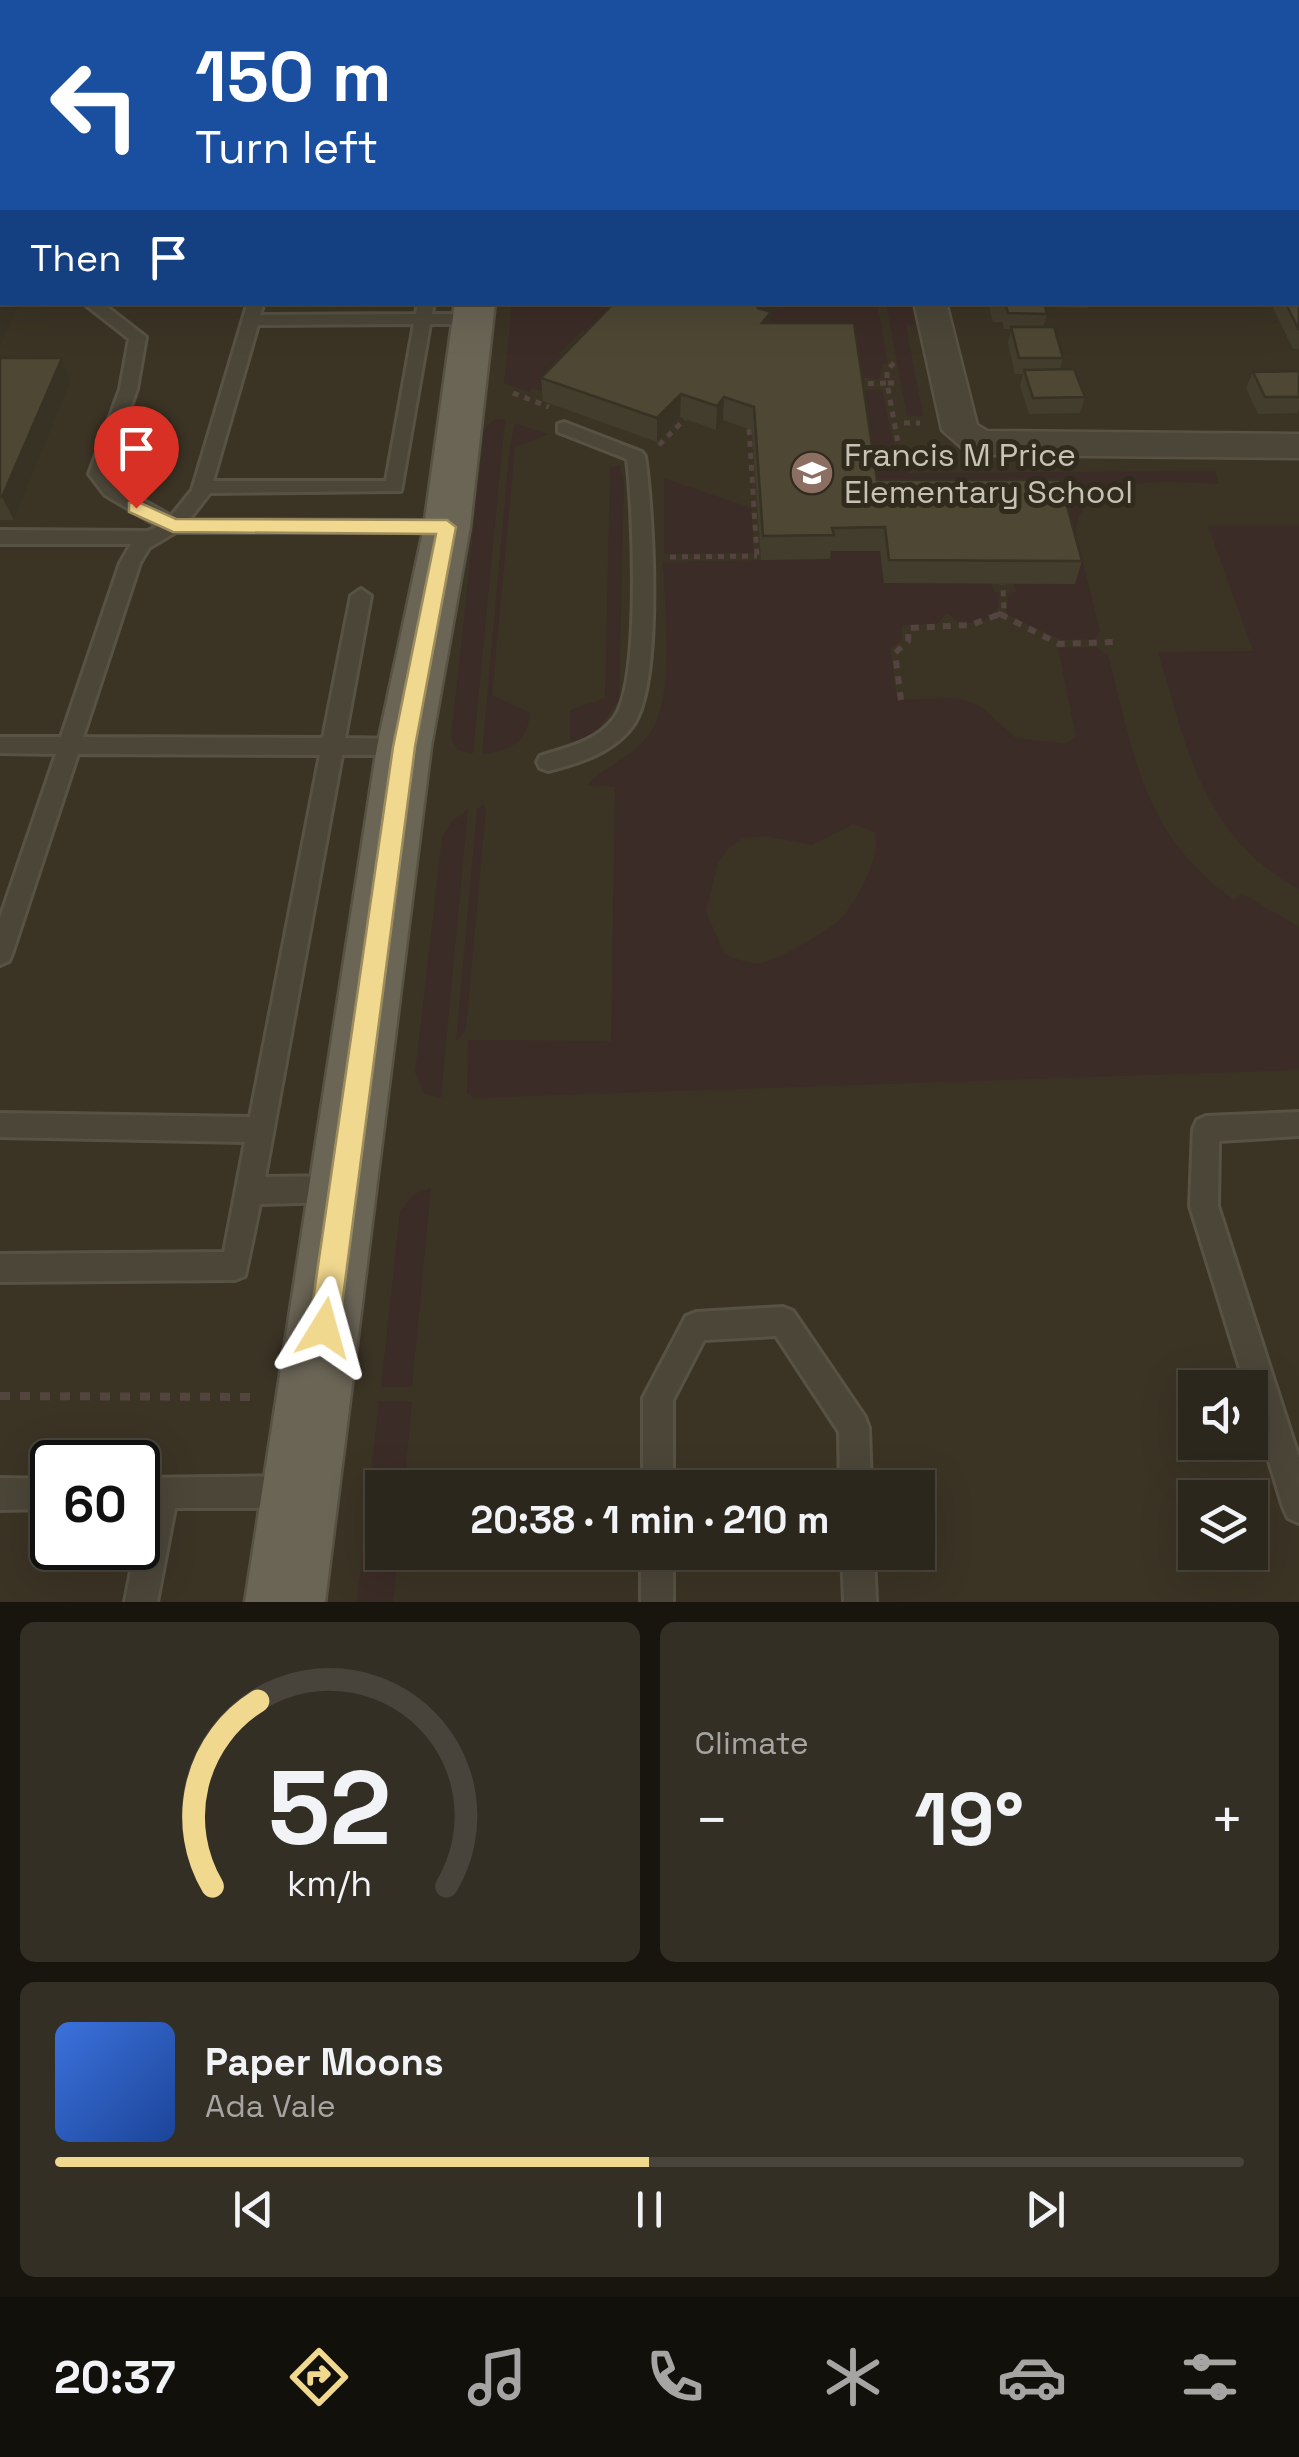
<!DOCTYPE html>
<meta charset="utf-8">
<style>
body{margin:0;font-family:"Space Grotesk",sans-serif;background:#342f25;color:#f1f3f6;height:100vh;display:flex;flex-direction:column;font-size:38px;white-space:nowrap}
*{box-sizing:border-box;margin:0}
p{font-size:32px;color:#a6a5a3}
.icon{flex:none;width:55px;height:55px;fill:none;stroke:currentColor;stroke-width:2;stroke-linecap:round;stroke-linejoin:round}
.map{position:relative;height:1602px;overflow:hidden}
.panel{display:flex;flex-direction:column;gap:20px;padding:20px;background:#18150f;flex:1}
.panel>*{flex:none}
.guide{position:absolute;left:0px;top:0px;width:1300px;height:305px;box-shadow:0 10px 40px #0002,0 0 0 2px #48443b;background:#1a4fa0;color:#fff;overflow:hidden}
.tools{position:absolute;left:1178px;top:1370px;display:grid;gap:20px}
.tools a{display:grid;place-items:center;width:90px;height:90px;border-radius:0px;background:#2c271c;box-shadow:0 10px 40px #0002,0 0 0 2px #48443b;font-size:50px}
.speed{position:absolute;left:30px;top:1440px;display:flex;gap:20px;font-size:50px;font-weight:700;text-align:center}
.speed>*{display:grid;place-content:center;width:130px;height:130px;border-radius:50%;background:#2c271c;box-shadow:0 10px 40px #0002,0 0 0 2px #48443b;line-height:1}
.speed .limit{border:5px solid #111;border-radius:15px;background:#fff;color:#111}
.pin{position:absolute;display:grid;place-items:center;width:85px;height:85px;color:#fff;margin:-102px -42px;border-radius:50% 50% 50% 0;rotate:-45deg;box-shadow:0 0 10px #0007}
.pin .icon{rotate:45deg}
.me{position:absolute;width:110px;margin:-55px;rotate:8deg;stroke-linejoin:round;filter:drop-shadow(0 0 8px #0008)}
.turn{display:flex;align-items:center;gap:35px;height:210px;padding:0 30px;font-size:45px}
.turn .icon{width:130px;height:130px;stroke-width:2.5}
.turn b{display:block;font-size:70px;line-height:85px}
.then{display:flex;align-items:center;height:95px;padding:0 30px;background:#0003;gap:20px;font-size:38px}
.big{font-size:75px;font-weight:700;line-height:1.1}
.panel .widget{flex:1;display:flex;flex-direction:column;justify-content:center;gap:15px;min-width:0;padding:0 35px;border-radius:15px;background:#342f25}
.panel .dial{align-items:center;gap:0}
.dial svg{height:260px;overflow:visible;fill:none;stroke:#48443b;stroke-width:7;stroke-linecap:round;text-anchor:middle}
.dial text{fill:#f1f3f6;stroke:none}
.song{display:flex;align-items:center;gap:30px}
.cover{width:120px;height:120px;border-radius:15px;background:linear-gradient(135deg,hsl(220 70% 55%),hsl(220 70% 35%))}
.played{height:10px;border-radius:5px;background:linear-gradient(90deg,#f1d88f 50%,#48443b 50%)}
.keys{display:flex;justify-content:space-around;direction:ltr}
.heat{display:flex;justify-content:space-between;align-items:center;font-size:55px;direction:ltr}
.panel .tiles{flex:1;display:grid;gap:20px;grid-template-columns:1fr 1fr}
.widget:last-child{grid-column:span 2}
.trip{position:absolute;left:365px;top:1470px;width:570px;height:100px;border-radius:0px;background:#2c271c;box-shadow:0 10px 40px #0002,0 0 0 2px #48443b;font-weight:700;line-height:100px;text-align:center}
.menu{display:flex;height:160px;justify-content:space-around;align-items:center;background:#12100b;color:#a6a5a3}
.menu .icon{width:70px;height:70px}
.menu .current{color:#f1d88f}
.menu b{font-size:45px;color:#f1f3f6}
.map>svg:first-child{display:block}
.green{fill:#3c2c27;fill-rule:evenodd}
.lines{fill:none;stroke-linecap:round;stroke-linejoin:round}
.lane-casing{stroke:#575244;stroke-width:6}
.street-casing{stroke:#575244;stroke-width:5}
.secondary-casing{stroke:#575244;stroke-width:5}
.primary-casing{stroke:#575244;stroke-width:5}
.path-far2{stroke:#54443f;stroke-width:5;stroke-dasharray:6 6;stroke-linecap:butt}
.path-far1{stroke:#54443f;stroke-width:6;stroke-dasharray:8 8;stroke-linecap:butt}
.path{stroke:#54443f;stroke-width:8;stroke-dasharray:10 10;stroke-linecap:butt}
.lane{fill:#4b4638;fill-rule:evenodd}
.street{fill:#4b4638;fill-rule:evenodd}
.secondary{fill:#5e5847;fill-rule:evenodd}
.primary{fill:#6b6556;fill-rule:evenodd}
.wall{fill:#433d2d}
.shaded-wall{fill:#373224}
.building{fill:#4e4734;stroke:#373224;stroke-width:2.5}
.route{fill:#f1d88f;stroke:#9d8c5d;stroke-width:2.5}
.labels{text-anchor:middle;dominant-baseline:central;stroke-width:10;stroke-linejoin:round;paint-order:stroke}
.poi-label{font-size:32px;fill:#c7c2b4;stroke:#302b1d;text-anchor:start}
</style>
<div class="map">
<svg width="1299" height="1602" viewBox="0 0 1299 1602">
<rect width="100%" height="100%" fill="#3b3425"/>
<g class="green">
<polygon points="512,303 652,303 604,337 583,330 559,354 580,363 550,395 533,388 529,392 504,383"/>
<polygon points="782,303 877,303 888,363 883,364 879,379 854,376 756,331"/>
<polygon points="886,303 911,303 915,324 906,325 923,416 907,416"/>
<path d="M 882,390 L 898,464 L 907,465 L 909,473 L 1215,471 L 1219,484 C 1177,483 1078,470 1076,533 L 1100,631 L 1095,639 L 1061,640 L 1006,614 L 1009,593 L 1016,592 L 1014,584 L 1074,584 L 873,503 L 855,391 Z"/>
<polygon points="505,419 505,421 473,754 458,750 451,739 484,430 493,420"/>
<path d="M 515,423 L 548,434 L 515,448 L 492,695 L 530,713 C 527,743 511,750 482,754 L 510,445 Z"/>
<polygon points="620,465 624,483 619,700 595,734 578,743 570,742 570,710 605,698 610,468"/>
<polygon points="664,478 751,508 754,553 664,554"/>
<path d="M 1208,526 L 1299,526 L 1299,889 C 1202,837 1187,747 1158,652 L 1253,651 Z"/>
<path d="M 829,551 L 880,551 L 992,584 L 994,592 L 1000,593 L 998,609 L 985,620 L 960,624 L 947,613 L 937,624 L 902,625 L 902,640 L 890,648 L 897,700 L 958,698 L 979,705 L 1016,738 L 1064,744 L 1076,738 L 1058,648 L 1096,647 L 1108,655 C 1136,759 1141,832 1234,900 L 1241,893 L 1299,927 L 1299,1070 L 474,1098 L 467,1093 L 468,1040 L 611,1041 L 615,787 L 587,785 C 604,767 629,758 647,737 C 677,701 664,608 663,562 L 829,559 ZM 853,824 L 875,832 C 882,855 856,906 837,922 C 822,934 780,959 761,963 C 748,965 735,958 724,953 L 706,911 L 718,863 L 728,849 L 742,838 L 766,836 L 812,845 Z"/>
<polygon points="483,804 486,809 466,1030 456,1041 477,809"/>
<polygon points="468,809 441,1098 425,1094 415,1073 442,838 451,822"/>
<polygon points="431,1188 412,1387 381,1387 400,1211 414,1194"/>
<polygon points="379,1401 412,1401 404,1487 382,1488 382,1552 398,1553 393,1602 357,1602"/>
</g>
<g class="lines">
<g class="lane-casing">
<g id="lane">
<rect x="683" y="0" width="12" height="2"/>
<path d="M 82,302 L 101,302 L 146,337 L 137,389 L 107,473 L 119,487 L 171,516 L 192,490 L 248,302 L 264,302 L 260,315 L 416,314 L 418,302 L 434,302 L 432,314 L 473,314 L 481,319 L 473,324 L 430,324 L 401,491 L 210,493 L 189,520 L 447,521 L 457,527 L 454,532 L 176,532 L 149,548 L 140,563 L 83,737 L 323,738 L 351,596 L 361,589 L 371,596 L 345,738 L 404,739 L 415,747 L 404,755 L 342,755 L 265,1177 L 339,1176 L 349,1180 L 353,1189 L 349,1198 L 339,1202 L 260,1204 L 245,1276 L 235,1280 L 0,1282 L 0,1254 L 224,1252 L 245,1142 L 0,1137 L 0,1113 L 250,1117 L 320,755 L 78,754 L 12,954 L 9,961 L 0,965 L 0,918 L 56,754 L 0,753 L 0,737 L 61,737 L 120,563 L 131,544 L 0,544 L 0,530 L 148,531 L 158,526 L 105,495 L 89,474 L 120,389 L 129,339 ZM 414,324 L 386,481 L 213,481 L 258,325 Z"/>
<path d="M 564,422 L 642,452 L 645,456 C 653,511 663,679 634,724 C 615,752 580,763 548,771 L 540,768 L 537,762 L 540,756 C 567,747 596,742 614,718 C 641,683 633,507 627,459 L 558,432 L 558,424 Z"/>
<polygon points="1299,1112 1299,1136 1219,1141 1218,1206 1299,1458 1299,1523 1288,1518 1283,1507 1250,1399 1250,1388 1246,1388 1190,1206 1193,1129 1197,1120 1206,1116"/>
<polygon points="783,1307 793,1311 865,1417 869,1428 871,1488 840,1488 839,1432 776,1336 704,1340 673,1400 673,1488 643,1488 643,1398 686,1316 696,1312"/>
<polygon points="288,1476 299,1481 304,1492 299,1503 288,1508 175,1508 157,1602 125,1602 143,1508 138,1508 138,1478"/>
<polygon points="0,1478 52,1479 52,1509 0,1510"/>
<rect x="641" y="1552" width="32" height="50"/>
<polygon points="842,1552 874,1552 876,1602 844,1602"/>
</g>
</g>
<g class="street-casing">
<g id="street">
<polygon points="850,0 876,0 876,2 851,2"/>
<polygon points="1213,0 1239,0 1239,2 1214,2"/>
<rect x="0" y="10" width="2" height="16"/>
<polygon points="1298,145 1299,146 1299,165 1298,164"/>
<rect x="0" y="167" width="2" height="18"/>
<polygon points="914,302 946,302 977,425 987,431 1299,434 1299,458 979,455 966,451 942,430"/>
</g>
</g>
<g class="secondary-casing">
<rect id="secondary" x="1298" y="91" width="1" height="20"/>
</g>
<g class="primary-casing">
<polygon id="primary" points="455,302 495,302 470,527 431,747 325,1602 245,1602 377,747 424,527"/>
</g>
<g class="path-far2">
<polyline points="894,363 887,370 887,383 897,383"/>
<polyline points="856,384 887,383 901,459 911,459"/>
<polyline points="513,393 549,407"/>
<polyline points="904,423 920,423"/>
<polyline points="749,429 757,556"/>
<polyline points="659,445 685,419"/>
<polyline points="670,557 757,556"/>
<polyline points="1000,614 1005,616"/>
<polyline points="996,616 1004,611 1003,584"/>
</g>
<g class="path-far1">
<polyline points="1000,614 1059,644 1114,642"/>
<polyline points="901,700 895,653 908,641 909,628 971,625 1000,614"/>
</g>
<polyline class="path" points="0,1396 259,1397"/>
<use href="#lane" class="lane"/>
<use href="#street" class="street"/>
<use href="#secondary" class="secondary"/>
<use href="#primary" class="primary"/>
</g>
<g class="wall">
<polygon points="735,0 805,0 806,2 735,2"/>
<polygon points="925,0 994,0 994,2 926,2"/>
<polygon points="1289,0 1299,0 1299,45 1298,43 1298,2 1288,2"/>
<rect x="0" y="49" width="2" height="32"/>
<polygon points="1298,244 1299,244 1299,349 1293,349 1273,308 1275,303 1272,302 1298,302"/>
<polygon points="615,302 782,302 771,315 770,323 877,480 1082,561 1075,584 884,583 880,551 831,551 830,559 761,560 752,430 723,420 716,430 680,417 657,442 543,401 541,378"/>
<polygon points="992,302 1044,302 1047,314 1043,327 1063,358 1060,369 1085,397 1080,413 1029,414 1020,386 1023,374 1015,374 1008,343 1011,329 1004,329 1003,322 993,322 990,310"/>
<polygon points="1047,302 1089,302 1087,308 1048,307"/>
<polygon points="0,358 62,358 71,381 14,520 0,520"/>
<polygon points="1299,371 1299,409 1297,413 1258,414 1246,388 1253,372"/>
</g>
<g class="shaded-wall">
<polygon points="2,296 2,302 20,302 0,345 0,301"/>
<polygon points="762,302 782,302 771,315 769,336 760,346 758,308"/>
<polygon points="62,358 71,381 14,520 2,497"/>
<polygon points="681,394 680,417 657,442 657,418"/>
<polygon points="724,397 723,420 716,430 717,406"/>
</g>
<g class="building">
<polygon points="334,0 358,0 357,2 333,2"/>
<polygon points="388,0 411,0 410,2 387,2"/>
<polygon points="426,0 458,0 457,2 425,2"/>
<polygon points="576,0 606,0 606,2 575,2"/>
<polygon points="773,0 805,0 806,2 773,2"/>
<polygon points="1142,0 1175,0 1176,2 1143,2"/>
<rect x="0" y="49" width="2" height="17"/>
<rect x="0" y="90" width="2" height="18"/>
<rect x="0" y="121" width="2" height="21"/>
<rect x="1298" y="244" width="1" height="43"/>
<polygon points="0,272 2,272 2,296 0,301"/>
<polygon points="1298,292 1299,292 1299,330 1285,302 1298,302"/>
<polygon points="615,302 762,302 758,308 771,312 762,323 854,323 877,480 1060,480 1082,561 889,560 885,527 832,528 834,535 763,536 754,407 724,397 717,406 681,394 657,418 541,378"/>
<polygon points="996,302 1044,302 1047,314 1008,313 1006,306 996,306"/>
<polygon points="1011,327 1054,327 1063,358 1019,358"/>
<polygon points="0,358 62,358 2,497 0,497"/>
<polygon points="1074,369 1085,397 1033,398 1024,370"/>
<polygon points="1299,371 1299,397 1265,397 1253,372"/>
</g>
<polygon class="route" points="136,501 176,519 447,520 456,527 415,747 339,1328 334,1338 324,1343 314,1338 309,1328 393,747 436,534 173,532 129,512 129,503"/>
<defs>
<g id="school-disc" transform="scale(2.25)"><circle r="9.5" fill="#8d6e63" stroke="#302b1d"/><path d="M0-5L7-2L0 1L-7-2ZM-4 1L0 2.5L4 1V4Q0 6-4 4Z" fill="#fff"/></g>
</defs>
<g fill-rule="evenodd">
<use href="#school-disc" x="812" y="473"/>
</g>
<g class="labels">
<g class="poi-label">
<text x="844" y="455">Francis M Price<tspan x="844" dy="37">Elementary School</tspan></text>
</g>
</g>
</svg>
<div class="tools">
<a><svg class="icon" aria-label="sound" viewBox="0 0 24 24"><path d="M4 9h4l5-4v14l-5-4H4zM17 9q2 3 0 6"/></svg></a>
<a><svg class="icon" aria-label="layers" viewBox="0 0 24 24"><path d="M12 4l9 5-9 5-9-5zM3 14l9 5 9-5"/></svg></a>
</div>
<div class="speed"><div class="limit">60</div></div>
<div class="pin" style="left:136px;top:508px;background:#d93025"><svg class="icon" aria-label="arrive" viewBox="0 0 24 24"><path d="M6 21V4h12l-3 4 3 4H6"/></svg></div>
<svg class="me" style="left:324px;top:1328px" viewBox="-20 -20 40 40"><path d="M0-17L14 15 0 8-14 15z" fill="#f1d88f" stroke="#fff" stroke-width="4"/></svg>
<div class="trip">20:38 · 1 min · 210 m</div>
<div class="guide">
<div class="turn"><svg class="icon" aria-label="left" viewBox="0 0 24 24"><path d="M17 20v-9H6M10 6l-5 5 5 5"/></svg><div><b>150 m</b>Turn left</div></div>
<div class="then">Then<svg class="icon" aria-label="arrive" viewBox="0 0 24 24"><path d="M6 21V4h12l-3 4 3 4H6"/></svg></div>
</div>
</div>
<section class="panel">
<div class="tiles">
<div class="widget dial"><svg viewBox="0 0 100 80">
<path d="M14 69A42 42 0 1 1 86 69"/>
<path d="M14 69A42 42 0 0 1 28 12" stroke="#f1d88f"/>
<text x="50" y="56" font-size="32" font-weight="700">52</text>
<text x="50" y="72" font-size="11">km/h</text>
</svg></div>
<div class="widget"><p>Climate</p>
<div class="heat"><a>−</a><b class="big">19°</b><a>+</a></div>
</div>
<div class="widget">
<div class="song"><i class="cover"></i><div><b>Paper Moons</b><p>Ada Vale</p></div></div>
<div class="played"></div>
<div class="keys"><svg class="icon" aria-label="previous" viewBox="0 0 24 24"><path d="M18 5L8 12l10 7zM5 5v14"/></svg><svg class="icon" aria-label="pause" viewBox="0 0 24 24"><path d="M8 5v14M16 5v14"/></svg><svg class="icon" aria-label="next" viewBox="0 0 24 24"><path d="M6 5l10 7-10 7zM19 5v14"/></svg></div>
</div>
</div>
</section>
<nav class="menu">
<b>20:37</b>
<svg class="icon current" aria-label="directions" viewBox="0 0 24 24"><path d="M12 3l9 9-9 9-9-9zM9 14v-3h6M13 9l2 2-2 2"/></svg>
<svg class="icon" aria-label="music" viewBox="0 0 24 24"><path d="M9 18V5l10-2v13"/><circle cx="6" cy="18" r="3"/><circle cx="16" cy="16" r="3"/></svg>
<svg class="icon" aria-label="phone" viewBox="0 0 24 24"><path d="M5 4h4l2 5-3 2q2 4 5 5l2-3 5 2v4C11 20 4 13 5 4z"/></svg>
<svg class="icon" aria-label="climate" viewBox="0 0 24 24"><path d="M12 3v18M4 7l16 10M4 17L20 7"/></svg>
<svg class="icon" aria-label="car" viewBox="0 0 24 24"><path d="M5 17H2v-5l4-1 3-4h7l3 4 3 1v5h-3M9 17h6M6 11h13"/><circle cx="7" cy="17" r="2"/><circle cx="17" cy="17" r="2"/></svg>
<svg class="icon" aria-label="filters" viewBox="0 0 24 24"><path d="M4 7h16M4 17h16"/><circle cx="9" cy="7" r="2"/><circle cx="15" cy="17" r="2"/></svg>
</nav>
